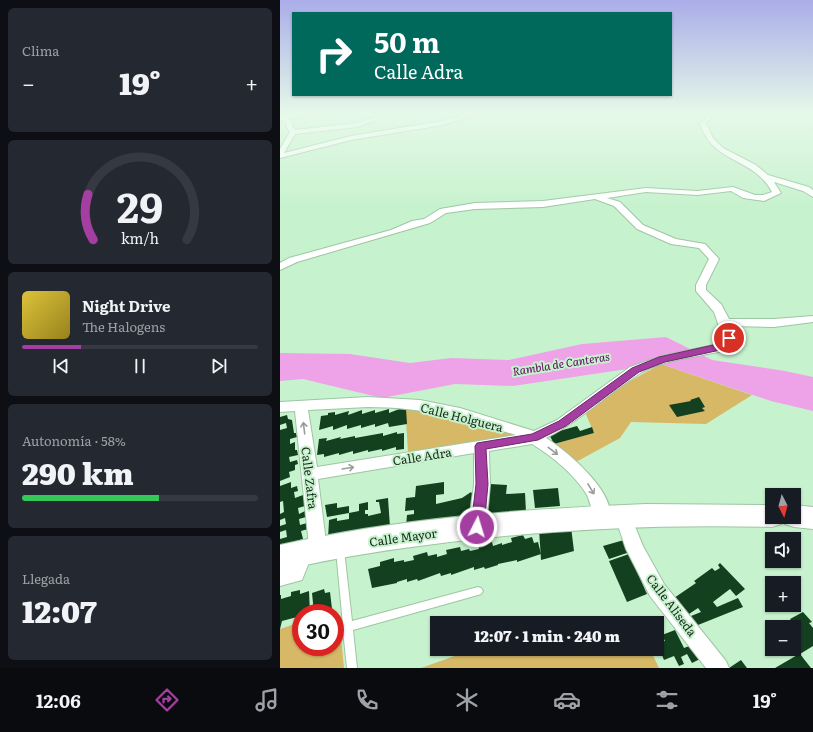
<!DOCTYPE html>
<html lang="es">
<meta charset="utf-8">
<style>
body{margin:0;font-family:Literata,serif;background:#242831;color:#f1f3f6;height:100vh;display:flex;flex-direction:column;font-size:15px;white-space:nowrap}
*{box-sizing:border-box;margin:0}
p{font-size:13px;color:#9ea1a6}
.icon{flex:none;width:22px;height:22px;fill:none;stroke:currentColor;stroke-width:2;stroke-linecap:round;stroke-linejoin:round}
.map{position:relative;flex:1;overflow:hidden}
.side{display:flex;flex-direction:column;gap:8px;padding:8px;background:#0d0f14;width:280px}
.side>*{flex:none}
.hud{position:absolute;left:12px;top:12px;width:380px;height:84px;border-radius:0px;box-shadow:0 1px 3px #0004;background:#00695c;color:#fff;overflow:hidden}
.needle{width:26px;rotate:174deg}
.buttons{position:absolute;left:485px;top:488px;display:grid;gap:8px}
.buttons a{display:grid;place-items:center;width:36px;height:36px;border-radius:0px;background:#171b24;box-shadow:0 1px 3px #0004;font-size:20px}
.speed{position:absolute;left:12px;top:604px;display:flex;gap:8px;font-size:20px;font-weight:700;text-align:center}
.speed>*{display:grid;place-content:center;width:52px;height:52px;border-radius:50%;background:#171b24;box-shadow:0 1px 3px #0004;line-height:1}
.speed .limit{border:6px solid #d22;background:#fff;color:#111}
.pin{position:absolute;display:grid;place-items:center;width:34px;height:34px;color:#fff;margin:-17px;border:2px solid #fff;border-radius:50%;box-shadow:0 1px 4px #0007}
.me{position:absolute;width:44px;margin:-22px;rotate:5deg;stroke-linejoin:round;filter:drop-shadow(0 0 3px #0008)}
.turn{display:flex;align-items:center;gap:14px;height:84px;padding:0 16px;font-size:18px}
.turn .icon{width:52px;height:52px;stroke-width:2.5}
.turn b{display:block;font-size:28px;line-height:34px}
.big{font-size:30px;font-weight:800;line-height:1.1}
.side .tile{flex:1;display:flex;flex-direction:column;justify-content:center;gap:6px;min-width:0;padding:0 14px;border-radius:6px;background:#242831}
.side .dial{align-items:center;gap:0}
.dial svg{height:104px;overflow:visible;fill:none;stroke:#363941;stroke-width:7;stroke-linecap:round;text-anchor:middle}
.dial text{fill:#f1f3f6;stroke:none}
.song{display:flex;align-items:center;gap:12px}
.cover{width:48px;height:48px;border-radius:6px;background:linear-gradient(135deg,hsl(50 70% 55%),hsl(50 70% 35%))}
.played{height:4px;border-radius:2px;background:linear-gradient(90deg,#a53ea1 25%,#363941 25%)}
.keys{display:flex;justify-content:space-around;direction:ltr}
.heat{display:flex;justify-content:space-between;align-items:center;font-size:22px;direction:ltr}
.charge{height:6px;border-radius:3px;background:linear-gradient(90deg,#34c759 58%,#363941 0)}
.trip{position:absolute;left:150px;top:616px;width:234px;height:40px;border-radius:0px;background:#171b24;box-shadow:0 1px 3px #0004;font-weight:800;line-height:40px;text-align:center}
.tab-bar{display:flex;height:64px;justify-content:space-around;align-items:center;background:#090b0e;color:#9ea1a6}
.tab-bar .icon{width:28px;height:28px}
.tab-bar .on{color:#a53ea1}
.tab-bar b{font-size:18px;color:#f1f3f6}
main{display:flex;flex:1;min-height:0}
.map>svg:first-child{display:block}
.green{fill:#d7b867}
.water{fill:#eea3e8}
.building{fill:#13401f}
.lines{fill:none;stroke-linecap:round;stroke-linejoin:round}
.service-casing{stroke:#9dc6a3;stroke-width:2}
.minor-casing{stroke:#9dc6a3;stroke-width:2}
.primary-casing{stroke:#9dc6a3;stroke-width:2}
.service{fill:#fff;fill-rule:evenodd}
.minor{fill:#fff;fill-rule:evenodd}
.primary{fill:#fff;fill-rule:evenodd}
.oneway{stroke:#989f99}
.route{fill:#a53ea1;stroke:#6b2869}
.labels{text-anchor:middle;dominant-baseline:central;stroke-width:4;stroke-linejoin:round;paint-order:stroke}
.water-label{font-size:11px;font-style:italic;fill:#5f015d;stroke:#c7f2ce}
.near-street-label{font-size:12px;fill:#19291c;stroke:#c7f2ce}
</style>
<main>
<section class="side">
<div class="tile"><p>Clima</p>
<div class="heat"><a>−</a><b class="big">19°</b><a>+</a></div>
</div>
<div class="tile dial"><svg viewBox="0 0 100 80">
<path d="M14 69A42 42 0 1 1 86 69"/>
<path d="M14 69A42 42 0 0 1 10 34" stroke="#a53ea1"/>
<text x="50" y="56" font-size="32" font-weight="700">29</text>
<text x="50" y="72" font-size="11">km/h</text>
</svg></div>
<div class="tile">
<div class="song"><i class="cover"></i><div><b>Night Drive</b><p>The Halogens</p></div></div>
<div class="played"></div>
<div class="keys"><svg class="icon" aria-label="previous" viewBox="0 0 24 24"><path d="M18 5L8 12l10 7zM5 5v14"/></svg><svg class="icon" aria-label="pause" viewBox="0 0 24 24"><path d="M8 5v14M16 5v14"/></svg><svg class="icon" aria-label="next" viewBox="0 0 24 24"><path d="M6 5l10 7-10 7zM19 5v14"/></svg></div>
</div>
<div class="tile"><p>Autonomía · 58%</p><b class="big">290 km</b><div class="charge"></div></div>
<div class="tile"><p>Llegada</p><b class="big">12:07</b></div>
</section>
<div class="map">
<svg width="533" height="668" viewBox="0 0 533 668">
<rect width="100%" height="100%" fill="#c7f2ce"/>
<g class="green">
<polygon points="381,364 472,395 426,424 351,422 340,438 296,462 274,444 314,433 305,412 343,385"/>
<polygon points="125,404 245,433 128,452"/>
<polygon points="21,622 21,647 55,647 55,629 60,627 64,668 0,668 0,629"/>
<polygon points="194,649 370,649 379,668 141,668"/>
</g>
<polygon class="water" points="386,337 432,360 505,371 533,377 533,411 491,401 381,364 233,386 175,384 102,398 23,379 0,381 0,353 70,354 130,363 171,358 229,360 302,344"/>
<g class="building">
<polygon points="419,397 425,407 422,408 425,411 397,417 389,405 411,401 410,400"/>
<polygon points="122,408 126,409 127,424 109,427 108,423 95,427 95,424 81,428 81,425 67,429 67,425 53,430 53,426 39,430 41,416 48,415 48,413 55,412 55,415 69,411 68,415 82,410 82,414 95,410 95,413 109,409 109,413"/>
<polygon points="7,415 8,419 12,420 14,433 16,433 17,437 10,439 10,444 15,442 15,450 17,450 18,455 9,457 10,462 17,460 18,464 15,465 15,470 9,472 10,477 0,481 0,430 7,428 6,423 0,425 0,417"/>
<polygon points="297,426 300,431 312,427 314,433 274,444 269,434"/>
<polygon points="117,432 117,434 124,433 124,449 116,450 116,447 102,451 102,449 88,452 88,450 73,454 73,451 59,455 59,453 44,457 44,454 37,455 39,439 47,438 46,441 61,437 60,439 75,436 75,438 103,433 103,436"/>
<polygon points="11,482 11,488 17,486 18,491 14,492 15,498 23,495 25,506 18,508 19,514 25,511 26,517 19,519 20,525 27,523 28,529 21,531 23,539 0,546 0,539 7,537 6,530 0,532 0,526 6,524 5,518 0,520 0,514 4,512 3,501 0,502 0,486"/>
<polygon points="164,482 164,494 156,495 156,504 182,498 191,492 195,498 186,518 126,526 127,515 134,514 134,510 125,511 126,498 135,497 136,486"/>
<polygon points="210,484 227,485 226,494 245,493 246,512 208,517 207,502"/>
<polygon points="278,488 280,506 255,508 253,490"/>
<polygon points="108,498 110,527 48,539 49,520 57,518 57,521 69,519 69,513 79,511 79,504 88,502 88,510 85,510 85,514 88,514 88,516 101,513 99,502 96,502 96,500"/>
<polygon points="57,503 57,508 69,506 69,513 47,517 45,505"/>
<polygon points="291,527 294,551 261,560 259,529"/>
<polygon points="243,535 245,539 252,537 254,543 258,542 261,554 237,562 237,560 218,564 218,565 205,569 204,567 194,570 194,567 171,575 171,573 161,576 160,573 138,581 137,579 127,582 127,579 117,582 117,583 92,588 88,569 100,566 100,562 114,558 114,562 124,560 124,562 134,560 133,556 147,552 148,556 157,554 157,557 167,554 166,550 180,547 181,551 189,549 190,551 199,549 198,545 212,542 213,546 222,543 222,545 232,542 231,538"/>
<polygon points="344,540 350,552 329,559 323,546"/>
<polygon points="349,554 367,594 347,602 329,561"/>
<polygon points="440,563 465,589 456,596 450,589 433,602 437,607 458,598 463,607 418,625 411,616 421,612 418,608 409,614 394,598 416,583 414,581 432,568 435,571 440,568 438,565"/>
<polygon points="44,589 45,593 50,592 52,609 34,613 32,593"/>
<polygon points="20,590 20,594 29,591 30,613 21,613 21,616 2,621 0,629 0,595 1,595 1,599 11,596 11,592"/>
<polygon points="523,612 532,622 529,623 533,628 533,646 520,654 531,668 495,668 519,654 514,648 514,628 516,627 510,619"/>
<polygon points="395,630 404,648 412,645 420,659 412,663 407,654 401,657 404,664 399,666 394,656 384,660 377,643 385,641 382,635"/>
<polygon points="461,660 467,668 449,668"/>
</g>
<g class="lines">
<g class="service-casing">
<polygon id="service" points="60,546 63,547 64,550 72,621 198,587 201,588 203,591 201,594 198,595 73,630 77,668 67,668 63,630 62,627 63,625 56,550 57,547"/>
</g>
<g class="minor-casing">
<g id="minor">
<polygon points="0,114 33,114 30,116 7,118 13,123 12,126 15,130 76,123 96,117 99,119 77,127 15,134 4,153 71,136 162,121 190,114 198,114 163,125 71,140 0,158 0,149 10,132 6,126 7,124 0,119"/>
<path d="M 431,114 L 437,114 L 426,123 L 433,138 L 443,148 L 476,165 L 488,175 L 529,187 L 533,190 L 533,197 L 523,191 L 494,182 L 501,193 L 484,201 L 463,198 L 451,191 L 417,195 L 366,192 L 327,198 L 340,202 L 363,225 L 396,239 L 425,244 L 439,259 L 426,285 L 426,290 L 441,304 L 449,319 L 494,319 L 533,316 L 533,322 L 494,327 L 451,326 L 455,338 L 446,350 C 420,357 382,359 359,374 C 327,394 300,421 266,438 C 286,450 341,496 328,522 L 322,524 L 316,522 C 312,513 311,504 307,495 C 294,474 273,457 252,444 L 209,451 L 210,485 L 206,527 L 203,532 L 197,534 L 191,532 L 188,527 L 194,485 L 194,453 L 38,479 L 47,550 L 44,556 L 38,558 L 32,555 L 22,580 L 0,586 L 0,570 L 9,567 L 18,546 L 24,544 L 29,546 L 15,411 L 0,412 L 0,402 L 88,397 L 140,400 L 180,408 L 254,431 L 277,420 L 350,367 L 382,356 L 438,344 L 443,338 L 434,312 L 416,291 L 416,285 L 429,259 L 419,248 L 391,244 L 357,229 L 334,206 L 315,199 L 263,207 L 195,209 L 166,213 L 150,223 L 17,262 L 0,270 L 0,263 L 9,258 L 111,230 L 132,221 L 144,219 L 160,209 L 195,203 L 263,201 L 366,188 L 417,191 L 453,187 L 475,195 L 483,195 L 492,192 C 474,157 432,164 420,123 ZM 88,407 C 144,407 183,419 236,435 L 37,467 L 28,410 Z"/>
<polygon points="343,510 349,512 363,546 384,584 446,661 449,668 426,668 370,596 346,549 335,517 337,512"/>
</g>
</g>
<g class="primary-casing">
<path id="primary" d="M 366,504 L 492,505 L 492,517 L 514,517 L 514,505 L 533,507 L 533,529 L 514,527 L 505,524 L 503,521 L 501,524 L 492,527 C 384,524 277,529 170,542 C 113,549 56,557 0,571 L 0,545 C 119,518 244,509 366,504 Z"/>
</g>
<use href="#service" class="service"/>
<use href="#minor" class="minor"/>
<use href="#primary" class="primary"/>
</g>
<defs><path id="oneway-shaft" d="M-6 0H5M1.5-3L5.5 0L1.5 3" fill="none" stroke-width="1.6" stroke-linecap="round" stroke-linejoin="round"/></defs>
<g class="oneway">
<use href="#oneway-shaft" transform="translate(24 428) rotate(-97)"/>
<use href="#oneway-shaft" transform="translate(273 451) rotate(37)"/>
<use href="#oneway-shaft" transform="translate(68 468) rotate(-9)"/>
<use href="#oneway-shaft" transform="translate(311 489) rotate(59)"/>
</g>
<linearGradient id="sky" x2="0" y2="1"><stop stop-color="#aaade8"/><stop offset="0.55" stop-color="#e6f9e9"/><stop offset="1" stop-color="#e6f9e9" stop-opacity="0"/></linearGradient>
<rect width="533" height="207" fill="url(#sky)"/>
<polygon class="route" points="446,336 449,336 454,338 445,349 385,362 359,372 286,426 258,440 206,449 208,484 204,527 202,531 197,533 193,531 191,527 196,484 195,446 197,443 252,434 279,421 352,368 379,357 438,344"/>
<g class="labels">
<g class="water-label">
<text transform="translate(281 363) rotate(-9)">Rambla de Canteras</text>
</g>
<g class="near-street-label">
<text transform="translate(182 417) rotate(14)">Calle Holguera</text>
<text transform="translate(142 456) rotate(-9)">Calle Adra</text>
<text transform="translate(30 478) rotate(83)">Calle Zafra</text>
<text transform="translate(123 537) rotate(-8)">Calle Mayor</text>
<text transform="translate(392 605) rotate(53)">Calle Aliseda</text>
</g>
</g>
</svg>
<div class="buttons">
<a><svg class="needle" viewBox="-14 -14 28 28"><path d="M0-13l5 13h-10z" fill="#e53935"/><path d="M0 13l5-13h-10z" fill="#9ea1a6"/></svg></a>
<a><svg class="icon" aria-label="sound" viewBox="0 0 24 24"><path d="M4 9h4l5-4v14l-5-4H4zM17 9q2 3 0 6"/></svg></a>
<a>+</a>
<a>−</a>
</div>
<div class="speed"><div class="limit">30</div></div>
<div class="pin" style="left:449px;top:338px;background:#d93025"><svg class="icon" aria-label="arrive" viewBox="0 0 24 24"><path d="M6 21V4h12l-3 4 3 4H6"/></svg></div>
<svg class="me" style="left:197px;top:527px" viewBox="-20 -20 40 40"><circle r="17" fill="#a53ea1" stroke="#fff" stroke-width="3"/><path d="M0-11L8 9 0 5-8 9z" fill="#fff"/></svg>
<div class="trip">12:07 · 1 min · 240 m</div>
<div class="hud">
<div class="turn"><svg class="icon" aria-label="right" viewBox="0 0 24 24"><path d="M7 20v-9h11M14 6l5 5-5 5"/></svg><div><b>50 m</b>Calle Adra</div></div>
</div>
</div>
</main>
<nav class="tab-bar">
<b>12:06</b>
<svg class="icon on" aria-label="directions" viewBox="0 0 24 24"><path d="M12 3l9 9-9 9-9-9zM9 14v-3h6M13 9l2 2-2 2"/></svg>
<svg class="icon" aria-label="music" viewBox="0 0 24 24"><path d="M9 18V5l10-2v13"/><circle cx="6" cy="18" r="3"/><circle cx="16" cy="16" r="3"/></svg>
<svg class="icon" aria-label="phone" viewBox="0 0 24 24"><path d="M5 4h4l2 5-3 2q2 4 5 5l2-3 5 2v4C11 20 4 13 5 4z"/></svg>
<svg class="icon" aria-label="climate" viewBox="0 0 24 24"><path d="M12 3v18M4 7l16 10M4 17L20 7"/></svg>
<svg class="icon" aria-label="car" viewBox="0 0 24 24"><path d="M5 17H2v-5l4-1 3-4h7l3 4 3 1v5h-3M9 17h6M6 11h13"/><circle cx="7" cy="17" r="2"/><circle cx="17" cy="17" r="2"/></svg>
<svg class="icon" aria-label="filters" viewBox="0 0 24 24"><path d="M4 7h16M4 17h16"/><circle cx="9" cy="7" r="2"/><circle cx="15" cy="17" r="2"/></svg>
<b>19°</b>
</nav>
